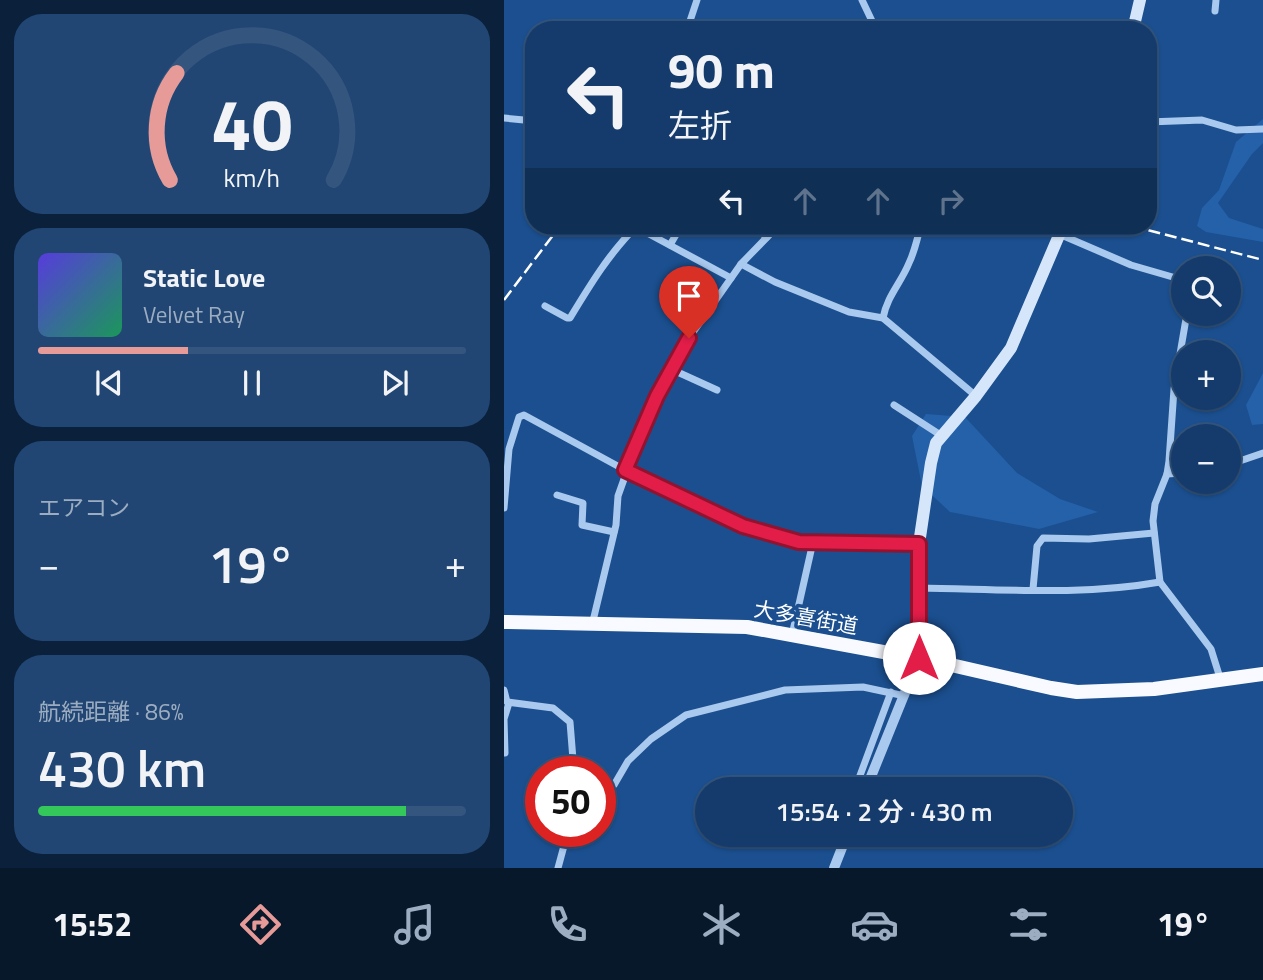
<!DOCTYPE html>
<html lang="ja">
<meta charset="utf-8">
<style>
body{margin:0;font-family:"Titillium Web","Noto Sans JP",sans-serif;background:#214673;color:#f1f3f6;height:100vh;display:flex;flex-direction:column;font-size:26px;white-space:nowrap}
*{box-sizing:border-box;margin:0}
p{font-size:23px;color:#9dadc1}
.icon{flex:none;width:38px;height:38px;fill:none;stroke:currentColor;stroke-width:2;stroke-linecap:round;stroke-linejoin:round}
.map{position:relative;flex:1;overflow:hidden}
.sheet{display:flex;flex-direction:column;gap:14px;padding:14px;background:#0b203b;width:504px}
.sheet>*{flex:none}
.banner{position:absolute;left:21px;top:21px;width:632px;height:214px;border-radius:28px;box-shadow:0 2px 5px #0004,0 0 0 2px #33557e;background:#143b6b;color:#f1f3f6;overflow:hidden}
.buttons{position:absolute;left:667px;top:256px;display:grid;gap:14px}
.buttons a{display:grid;place-items:center;width:70px;height:70px;border-radius:50%;background:#143b6b;box-shadow:0 2px 5px #0004,0 0 0 2px #33557e;font-size:35px}
.speed{position:absolute;left:21px;top:756px;display:flex;gap:14px;font-size:35px;font-weight:700;text-align:center}
.speed>*{display:grid;place-content:center;width:91px;height:91px;border-radius:50%;background:#143b6b;box-shadow:0 2px 5px #0004,0 0 0 2px #33557e;line-height:1}
.speed .limit{border:10px solid #d22;background:#fff;color:#111}
.pin{position:absolute;display:grid;place-items:center;width:60px;height:60px;color:#fff;margin:-72px -30px;border-radius:50% 50% 50% 0;rotate:-45deg;box-shadow:0 0 7px #0007}
.pin .icon{rotate:45deg}
.me{position:absolute;width:77px;margin:-38px;rotate:0deg;stroke-linejoin:round;filter:drop-shadow(0 0 5px #0008)}
.turn{display:flex;align-items:center;gap:24px;height:147px;padding:0 28px;font-size:32px}
.turn .icon{width:91px;height:91px;stroke-width:2.5}
.turn b{display:block;font-size:49px;line-height:60px}
.lanes{display:flex;align-items:center;height:66px;padding:0 28px;background:#0003;justify-content:center;gap:35px;direction:ltr}
.lanes .off{opacity:.35}
.big{font-size:52px;font-weight:600;line-height:1.1}
.sheet .card{flex:1;display:flex;flex-direction:column;justify-content:center;gap:10px;min-width:0;padding:0 24px;border-radius:28px;background:#214673}
.sheet .dial{align-items:center;gap:0}
.dial svg{height:182px;overflow:visible;fill:none;stroke:#33557e;stroke-width:7;stroke-linecap:round;text-anchor:middle}
.dial text{fill:#f1f3f6;stroke:none}
.song{display:flex;align-items:center;gap:21px}
.cover{width:84px;height:84px;border-radius:10px;background:linear-gradient(135deg,hsl(250 70% 55%),hsl(150 70% 35%))}
.played{height:7px;border-radius:4px;background:linear-gradient(90deg,#e69b98 35%,#33557e 35%)}
.keys{display:flex;justify-content:space-around;direction:ltr}
.heat{display:flex;justify-content:space-between;align-items:center;font-size:38px;direction:ltr}
.charge{height:10px;border-radius:5px;background:linear-gradient(90deg,#34c759 86%,#33557e 0)}
.trip{position:absolute;left:191px;top:777px;width:378px;height:70px;border-radius:35px;background:#143b6b;box-shadow:0 2px 5px #0004,0 0 0 2px #33557e;font-weight:600;line-height:70px;text-align:center}
.tab-bar{display:flex;height:112px;justify-content:space-around;align-items:center;background:#08182b;color:#9dadc1}
.tab-bar .icon{width:49px;height:49px}
.tab-bar .on{color:#e69b98}
.tab-bar b{font-size:32px;color:#f1f3f6}
main{display:flex;flex:1;min-height:0}
.map>svg:first-child{display:block}
.green{fill:#2461a8}
.lines{fill:none;stroke-linecap:round;stroke-linejoin:round}
.minor{stroke:#a9c9ee;stroke-width:7}
.tertiary{stroke:#a9c9ee;stroke-width:10}
.secondary{stroke:#d6e6fa;stroke-width:12}
.trunk{stroke:#f8faff;stroke-width:14}
.rail{stroke:#fff;stroke-width:2.5;stroke-dasharray:12 5;stroke-linecap:butt}
.route-casing{stroke:#92132f;stroke-width:18}
.route{stroke:#e11d48;stroke-width:12}
.labels{text-anchor:middle;dominant-baseline:central;stroke-width:7;stroke-linejoin:round;paint-order:stroke}
.street-label{font-size:21px;fill:#fff;stroke:#1b4f8f}
</style>
<main>
<section class="sheet">
<div class="card dial"><svg viewBox="0 0 100 80">
<path d="M14 69A42 42 0 1 1 86 69"/>
<path d="M14 69A42 42 0 0 1 17 22" stroke="#e69b98"/>
<text x="50" y="56" font-size="32" font-weight="700">40</text>
<text x="50" y="72" font-size="11">km/h</text>
</svg></div>
<div class="card">
<div class="song"><i class="cover"></i><div><b>Static Love</b><p>Velvet Ray</p></div></div>
<div class="played"></div>
<div class="keys"><svg class="icon" aria-label="previous" viewBox="0 0 24 24"><path d="M18 5L8 12l10 7zM5 5v14"/></svg><svg class="icon" aria-label="pause" viewBox="0 0 24 24"><path d="M8 5v14M16 5v14"/></svg><svg class="icon" aria-label="next" viewBox="0 0 24 24"><path d="M6 5l10 7-10 7zM19 5v14"/></svg></div>
</div>
<div class="card"><p>エアコン</p>
<div class="heat"><a>−</a><b class="big">19°</b><a>+</a></div>
</div>
<div class="card"><p>航続距離 · 86%</p><b class="big">430 km</b><div class="charge"></div></div>
</section>
<div class="map">
<svg width="759" height="868" viewBox="0 0 759 868">
<rect width="100%" height="100%" fill="#1b4f8f"/>
<g class="green">
<polygon points="759,119 759,143 748,154 714,203 725,218 759,229 759,242 702,232 693,226 698,208 715,190 732,142"/>
<polygon points="759,373 759,424 748,425 742,405"/>
<polygon points="422,414 461,417 513,473 556,499 594,512 535,529 446,512 418,486 408,436"/>
</g>
<g class="lines">
<g class="minor">
<polyline points="358,0 368,21 368,30"/>
<polyline points="711,11 712,0"/>
<polyline points="183,30 193,0"/>
<polyline points="0,118 20,120"/>
<polyline points="644,122 698,120 732,130 759,129"/>
<polyline points="247,226 263,237"/>
<polyline points="132,227 227,278"/>
<polyline points="555,234 627,265 679,280"/>
<polyline points="166,245 177,226"/>
<polyline points="237,264 274,226"/>
<path d="M 41,306 L 63,318 L 66,318 C 86,285 106,252 133,226"/>
<polyline points="683,313 670,389 665,461 663,474 651,504 649,521 656,582 707,649 717,681"/>
<path d="M 379,318 C 383,296 397,283 405,263 C 411,251 413,238 417,226"/>
<polyline points="169,370 213,390"/>
<polyline points="390,405 438,436"/>
<polyline points="724,465 759,453"/>
<polyline points="663,474 679,473"/>
<polyline points="53,495 79,503 78,525 110,532"/>
<polyline points="0,508 5,449 15,417 20,415 121,470 239,525 295,542 415,544"/>
<path d="M 415,588 C 495,589 578,596 656,582"/>
<polyline points="529,589 533,546 539,538 585,539 650,533"/>
<polyline points="88,625 112,525 114,496 140,423 185,338 237,264 271,282 345,312 379,318 472,396"/>
<polyline points="288,635 309,542"/>
<polyline points="0,690 3,702 49,708 66,722 70,772"/>
<polyline points="1,753 0,719 5,703"/>
<polyline points="351,789 387,692"/>
<polyline points="96,791 110,785 124,761 147,739 182,715 281,690 359,687 401,696"/>
<polyline points="54,868 64,831"/>
</g>
<g class="tertiary">
<polyline points="362,789 415,658"/>
<polyline points="330,868 343,835"/>
</g>
<g class="secondary">
<polyline points="629,30 636,0"/>
<polyline points="415,658 415,544 427,463 432,443 472,396 507,348 559,226"/>
</g>
<polyline class="trunk" points="0,622 243,627 434,662 547,688 573,692 650,689 759,674"/>
<g class="rail">
<polyline points="628,226 759,260"/>
<polyline points="0,300 56,226"/>
</g>
</g>
<g class="lines">
<g class="route-casing">
<polyline id="route" points="185,338 153,396 121,470 239,526 295,542 415,544 415,658"/>
</g>
<use href="#route" class="route"/>
</g>
<g class="labels">
<g class="street-label">
<text transform="translate(302 617) rotate(10)">大多喜街道</text>
</g>
</g>
</svg>
<div class="buttons">
<a><svg class="icon" aria-label="search" viewBox="0 0 24 24"><circle cx="10" cy="10" r="6"/><path d="M15 15l6 6"/></svg></a>
<a>+</a>
<a>−</a>
</div>
<div class="speed"><div class="limit">50</div></div>
<div class="pin" style="left:185px;top:338px;background:#d93025"><svg class="icon" aria-label="arrive" viewBox="0 0 24 24"><path d="M6 21V4h12l-3 4 3 4H6"/></svg></div>
<svg class="me" style="left:415px;top:658px" viewBox="-20 -20 40 40"><circle r="19" fill="#fff"/><path d="M0-13L10 11 0 6-10 11z" fill="#e11d48"/></svg>
<div class="trip">15:54 · 2 分 · 430 m</div>
<div class="banner">
<div class="turn"><svg class="icon" aria-label="left" viewBox="0 0 24 24"><path d="M17 20v-9H6M10 6l-5 5 5 5"/></svg><div><b>90 m</b>左折</div></div>
<div class="lanes"><svg class="icon" aria-label="left" viewBox="0 0 24 24"><path d="M17 20v-9H6M10 6l-5 5 5 5"/></svg><svg class="icon off" aria-label="ahead" viewBox="0 0 24 24"><path d="M12 20V5M6 11l6-6 6 6"/></svg><svg class="icon off" aria-label="ahead" viewBox="0 0 24 24"><path d="M12 20V5M6 11l6-6 6 6"/></svg><svg class="icon off" aria-label="right" viewBox="0 0 24 24"><path d="M7 20v-9h11M14 6l5 5-5 5"/></svg></div>
</div>
</div>
</main>
<nav class="tab-bar">
<b>15:52</b>
<svg class="icon on" aria-label="directions" viewBox="0 0 24 24"><path d="M12 3l9 9-9 9-9-9zM9 14v-3h6M13 9l2 2-2 2"/></svg>
<svg class="icon" aria-label="music" viewBox="0 0 24 24"><path d="M9 18V5l10-2v13"/><circle cx="6" cy="18" r="3"/><circle cx="16" cy="16" r="3"/></svg>
<svg class="icon" aria-label="phone" viewBox="0 0 24 24"><path d="M5 4h4l2 5-3 2q2 4 5 5l2-3 5 2v4C11 20 4 13 5 4z"/></svg>
<svg class="icon" aria-label="climate" viewBox="0 0 24 24"><path d="M12 3v18M4 7l16 10M4 17L20 7"/></svg>
<svg class="icon" aria-label="car" viewBox="0 0 24 24"><path d="M5 17H2v-5l4-1 3-4h7l3 4 3 1v5h-3M9 17h6M6 11h13"/><circle cx="7" cy="17" r="2"/><circle cx="17" cy="17" r="2"/></svg>
<svg class="icon" aria-label="filters" viewBox="0 0 24 24"><path d="M4 7h16M4 17h16"/><circle cx="9" cy="7" r="2"/><circle cx="15" cy="17" r="2"/></svg>
<b>19°</b>
</nav>
